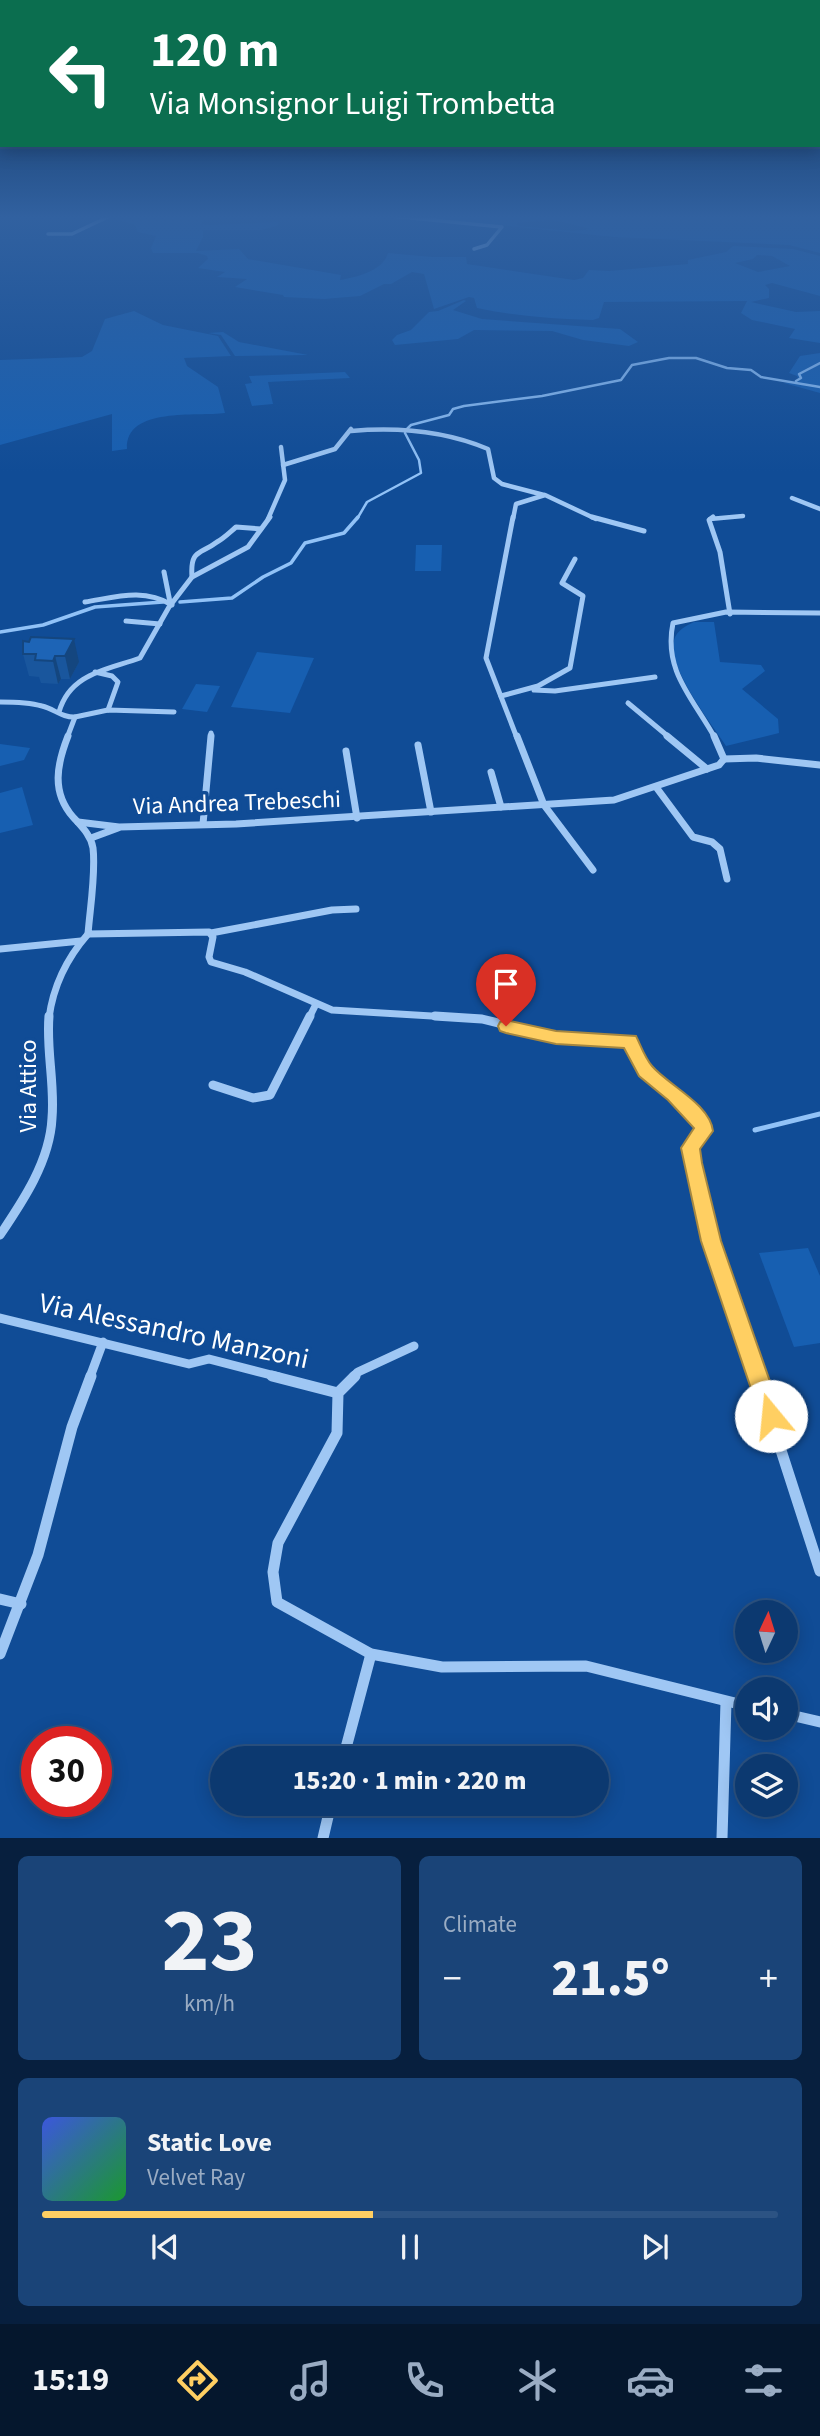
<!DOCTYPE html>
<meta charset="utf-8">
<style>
body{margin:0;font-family:"Source Sans 3",sans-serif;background:#1a4478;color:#f1f3f6;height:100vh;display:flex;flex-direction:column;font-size:26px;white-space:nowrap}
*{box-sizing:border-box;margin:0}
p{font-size:23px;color:#9aacc3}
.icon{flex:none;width:38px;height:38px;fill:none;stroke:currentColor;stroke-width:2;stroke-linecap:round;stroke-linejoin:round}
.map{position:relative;height:1838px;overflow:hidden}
.panel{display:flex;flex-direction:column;gap:18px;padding:18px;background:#071f3e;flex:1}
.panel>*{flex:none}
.top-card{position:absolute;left:0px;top:0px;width:821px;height:147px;box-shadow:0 4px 18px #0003,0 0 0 2px #2c5383;background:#0b6e4f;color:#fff;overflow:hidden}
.needle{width:46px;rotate:4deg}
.fabs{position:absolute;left:735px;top:1600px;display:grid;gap:14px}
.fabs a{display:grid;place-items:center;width:63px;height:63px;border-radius:50%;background:#0c3970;box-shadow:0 4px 18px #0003,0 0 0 2px #2c5383;font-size:35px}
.speed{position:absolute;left:21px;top:1726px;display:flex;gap:14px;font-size:35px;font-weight:700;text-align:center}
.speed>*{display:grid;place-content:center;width:91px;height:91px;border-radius:50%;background:#0c3970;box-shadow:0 4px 18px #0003,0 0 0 2px #2c5383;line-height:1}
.speed .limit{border:10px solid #d22;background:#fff;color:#111}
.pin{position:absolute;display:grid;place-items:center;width:60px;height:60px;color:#fff;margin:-72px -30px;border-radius:50% 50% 50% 0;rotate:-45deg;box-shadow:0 0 7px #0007}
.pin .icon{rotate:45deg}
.me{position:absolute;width:77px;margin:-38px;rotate:343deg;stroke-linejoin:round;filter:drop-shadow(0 0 5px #0008)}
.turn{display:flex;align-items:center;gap:24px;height:147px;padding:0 35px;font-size:32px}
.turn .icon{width:91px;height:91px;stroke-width:2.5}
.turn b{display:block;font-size:49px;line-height:60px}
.big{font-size:52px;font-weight:800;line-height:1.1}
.panel .card{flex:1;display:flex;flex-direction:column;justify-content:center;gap:10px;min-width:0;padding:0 24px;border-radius:10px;background:#1a4478}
.panel .dial{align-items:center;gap:0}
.dial b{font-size:91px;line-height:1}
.song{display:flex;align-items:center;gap:21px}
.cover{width:84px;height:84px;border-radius:10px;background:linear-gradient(135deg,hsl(230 70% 55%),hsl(130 70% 35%))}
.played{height:7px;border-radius:4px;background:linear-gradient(90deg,#ffcf62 45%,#2c5383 45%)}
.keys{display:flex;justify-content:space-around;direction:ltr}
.heat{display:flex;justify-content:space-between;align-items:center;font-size:38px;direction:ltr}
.panel .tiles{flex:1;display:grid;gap:18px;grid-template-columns:1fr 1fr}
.card:last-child{grid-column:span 2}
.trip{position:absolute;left:210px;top:1746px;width:399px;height:70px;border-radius:35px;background:#0c3970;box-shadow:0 4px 18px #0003,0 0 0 2px #2c5383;font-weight:800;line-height:70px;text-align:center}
.tab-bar{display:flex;height:112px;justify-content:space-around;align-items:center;background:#05172d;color:#9aacc3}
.tab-bar .icon{width:49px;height:49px}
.tab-bar .current{color:#ffcf62}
.tab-bar b{font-size:32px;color:#f1f3f6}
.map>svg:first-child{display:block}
.green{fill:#175fb1;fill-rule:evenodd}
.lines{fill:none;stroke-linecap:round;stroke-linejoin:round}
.stream-far2{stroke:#91c2f7;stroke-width:2.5}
.stream-far1{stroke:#91c2f7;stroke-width:3.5}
.stream{stroke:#91c2f7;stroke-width:5}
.street-far5{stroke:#9fc7f4;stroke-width:3.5}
.street-far4{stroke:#9fc7f4;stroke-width:4.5}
.street-far3{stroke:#9fc7f4;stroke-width:5}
.street-far2{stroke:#9fc7f4;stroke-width:7}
.street-far1{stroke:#9fc7f4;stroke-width:9}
.street{stroke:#9fc7f4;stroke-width:11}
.wall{fill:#19569d}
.shaded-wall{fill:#14467f}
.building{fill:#1d64b6;stroke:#14467f;stroke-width:2}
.route{fill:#ffcf62;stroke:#a68740;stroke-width:2}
.labels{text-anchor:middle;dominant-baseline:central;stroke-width:7;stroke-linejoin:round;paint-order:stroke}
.street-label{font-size:24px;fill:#fff;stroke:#104c96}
.near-street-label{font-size:28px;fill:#fff;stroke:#104c96}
</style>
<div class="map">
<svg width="820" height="1838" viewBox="0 0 820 1838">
<rect width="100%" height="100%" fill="#104c96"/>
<g class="green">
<path d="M 401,215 L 820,215 L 820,253 L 789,245 L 614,237 ZM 549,220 C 563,221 577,226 590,229 L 572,231 L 518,226 L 517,223 Z"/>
<path d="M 170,217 L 204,218 L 201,224 L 208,225 L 279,222 L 277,226 L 261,230 L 203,230 L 203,237 L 196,251 L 239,249 L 248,259 L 341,275 L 340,280 C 357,277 383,271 388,253 L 432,257 L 466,257 L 467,264 L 574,280 L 583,278 L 589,270 L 609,271 L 688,264 L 688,260 L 726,252 L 733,246 L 793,249 L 820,256 L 820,296 L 772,283 L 765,285 L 769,289 L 769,298 L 751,302 L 796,312 L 820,311 L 820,343 L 789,338 L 795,329 L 752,320 L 741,313 L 747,301 L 604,302 L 599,318 L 593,320 C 554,319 515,316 477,308 L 474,298 L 469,297 L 434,309 L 424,274 L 412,272 L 391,284 L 384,284 L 360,296 L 324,299 L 284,297 L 283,295 L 235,287 L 247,279 L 217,277 L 225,272 L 198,268 L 208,259 L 207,256 L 198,253 L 153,253 L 151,248 L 156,236 L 138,232 L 135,225 L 119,220 L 167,219 ZM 757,255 L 772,256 L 790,266 L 758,272 L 735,263 L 753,259 Z"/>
<polygon points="464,300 466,301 453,310 482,319 620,329 638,342 629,346 583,340 552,331 474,330 458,339 395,345 392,340 397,335 411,330 429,312 438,311"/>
<path d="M 134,311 L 163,325 L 218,336 L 231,356 L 184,358 L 187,366 L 218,387 L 225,413 C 198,417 125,406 127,449 L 112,451 L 112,414 L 0,445 L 0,360 L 82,357 L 92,351 L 105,319 Z"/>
<polygon points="223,332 239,342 308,355 235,356 221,335 208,333"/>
<polygon points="820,353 820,393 784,383 799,381 797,376 789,373 800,356"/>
<polygon points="345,372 350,378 268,382 273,404 252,406 245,384 252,383 249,376"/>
<polygon points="416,545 442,545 441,571 415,571"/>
<path d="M 694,622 L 714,622 L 720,662 L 761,665 L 765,671 L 742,689 L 778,719 L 779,733 L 726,746 C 711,723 666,666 674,640 C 677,630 686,626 694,622 Z"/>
<polygon points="257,652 314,658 290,713 231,707"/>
<polygon points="196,684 220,686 207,712 182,709"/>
<polygon points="0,744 30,748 24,760 0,766"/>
<polygon points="22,787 33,825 0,833 0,793"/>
<polygon points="808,1248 820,1276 820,1343 794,1347 759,1253"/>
</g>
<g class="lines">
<g class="stream-far2">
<polyline points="796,381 801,378 799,374 820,363"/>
<polyline points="407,429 411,425 449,415 453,409 464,406 542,396 621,380 632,365 669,358 696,358 727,368 751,370 761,377 820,387"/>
<polyline points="357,519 367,502 421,473 419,460 405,433"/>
</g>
<g class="stream-far1">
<polyline points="180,602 232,598 263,577 291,563 305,543 344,533 358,517"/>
<polyline points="0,632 43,625 95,607 163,602"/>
</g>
<polyline class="stream" points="755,1130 820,1114"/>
<g class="street-far5">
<polyline points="381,215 502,227 487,245 474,249"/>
<polyline points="48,234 72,234 112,215"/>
</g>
<g class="street-far4">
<path d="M 351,431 C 397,427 445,431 488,449 L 494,478 L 502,484 L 544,495"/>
<polyline points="283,465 335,449 351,429"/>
<polyline points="792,498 820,509"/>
<polyline points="268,519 285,480 281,447"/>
<polyline points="513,519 516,504 545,495 596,519"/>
<polyline points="710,519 743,516"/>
</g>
<g class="street-far3">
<polyline points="513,517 486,658 517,738"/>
<polyline points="592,517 644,531"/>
<polyline points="713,517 709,520 720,552 730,614"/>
<polyline points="164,572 170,602"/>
<path d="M 192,577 C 190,549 200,555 217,542 C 224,538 230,532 236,527 L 261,529"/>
<path d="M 85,602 C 117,597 143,588 172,605"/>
<polyline points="126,621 160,624"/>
<polyline points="95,672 112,676 118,682 108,710"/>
<polyline points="534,690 555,691 655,677"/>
<polyline points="501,696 538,686 570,668 583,596 562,583 575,559"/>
<path d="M 0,702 C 14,702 28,702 42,706 C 54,709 63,718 75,717 L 67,738"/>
<polyline points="628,703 670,738"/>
<path d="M 59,712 C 70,673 107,670 140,658 L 169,607 L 192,577 L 248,547 L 270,517"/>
<polyline points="75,717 108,710 174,712"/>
<polyline points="211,738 211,733"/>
<path d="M 715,738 C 693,698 663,671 673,623 L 726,612 L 820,613"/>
</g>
<g class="street-far2">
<path d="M 68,736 C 57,764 51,792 73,817 C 81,826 91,835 93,848 C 96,873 90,908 88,934 L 209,932 L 213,937 L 209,957 L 211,962 L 245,972 L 332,1010 L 465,1018"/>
<polyline points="517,736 544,805 593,870"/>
<polyline points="667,736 707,769"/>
<polyline points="714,736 724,759"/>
<polyline points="418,745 431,812"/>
<polyline points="346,751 357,818"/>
<polyline points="724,759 756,758 820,765"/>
<polyline points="491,772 501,807"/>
<polyline points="656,787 693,837 712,842 720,849 727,879"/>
<polyline points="78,822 119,827 236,824 614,800 719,765 724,759"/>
<polyline points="203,824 211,736"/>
<polyline points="91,838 118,828"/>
<polyline points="211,933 332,910 356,909"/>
<polyline points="0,949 81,941"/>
<path d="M 49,1018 C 53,987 67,958 88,934"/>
<polyline points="309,1018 316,1004"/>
</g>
<g class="street-far1">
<polyline points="435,1016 482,1019 556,1037 633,1043 646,1071 675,1094 704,1126 704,1131 691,1148 711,1241 758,1377"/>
<polyline points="213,1085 253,1098 270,1095 310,1016"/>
<path d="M 0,1235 C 23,1201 50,1161 52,1118 C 55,1084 46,1050 49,1016"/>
<polyline points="0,1318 189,1364 209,1359 279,1377"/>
<polyline points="90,1377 103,1342"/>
<polyline points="353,1377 358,1372 414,1346"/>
</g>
<g class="street">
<polyline points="272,1376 338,1393"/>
<polyline points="355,1376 338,1393 337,1433 278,1543 273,1572 277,1602 371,1654 442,1667 586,1666 747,1706"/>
<polyline points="757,1376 820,1571"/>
<polyline points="0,1599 21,1604"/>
<polyline points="0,1654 38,1555 72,1427 91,1376"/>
<polyline points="786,1714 820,1722"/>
<polyline points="343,1759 371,1654"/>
<polyline points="323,1838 331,1804"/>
<polyline points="722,1838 726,1702"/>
</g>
</g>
<polygon class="wall" points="29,642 79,662 70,679 61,679 58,684 41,683 39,677 29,676 23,654"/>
<g class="shaded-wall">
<polygon points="74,639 79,662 70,679 65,656"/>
<polygon points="55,656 61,679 58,684 53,661"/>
</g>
<polygon class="building" points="31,637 74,639 65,656 55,656 53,661 35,660 36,654 23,654 23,641 29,642"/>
<linearGradient id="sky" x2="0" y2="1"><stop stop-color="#092a52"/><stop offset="0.46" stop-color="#3161a0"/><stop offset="1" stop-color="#3161a0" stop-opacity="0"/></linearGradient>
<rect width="820" height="472" fill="url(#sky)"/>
<path class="route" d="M 506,1020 L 556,1031 L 636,1036 C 641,1046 645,1058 652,1066 C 668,1085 710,1104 713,1131 L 700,1149 L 702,1163 L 721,1241 L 782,1416 L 779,1424 L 771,1427 L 763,1424 L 701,1241 L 681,1148 L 694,1128 L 668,1100 L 639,1076 L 624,1048 L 556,1044 L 506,1033 L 500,1031 L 498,1026 L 500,1022 Z"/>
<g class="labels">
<g class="street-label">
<text transform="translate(237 803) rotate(-2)">Via Andrea Trebeschi</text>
<text transform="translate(28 1086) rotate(-90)">Via Attico</text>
</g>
<g class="near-street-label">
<text transform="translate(174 1331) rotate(12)">Via Alessandro Manzoni</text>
</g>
</g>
</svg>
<div class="fabs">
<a><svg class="needle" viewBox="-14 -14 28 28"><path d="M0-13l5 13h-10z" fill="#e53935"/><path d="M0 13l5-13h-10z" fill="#9aacc3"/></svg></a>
<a><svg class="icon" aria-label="sound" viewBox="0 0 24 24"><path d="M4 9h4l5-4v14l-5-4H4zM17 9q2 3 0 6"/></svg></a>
<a><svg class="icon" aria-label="layers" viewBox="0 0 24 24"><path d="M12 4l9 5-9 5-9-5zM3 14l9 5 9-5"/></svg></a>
</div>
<div class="speed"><div class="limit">30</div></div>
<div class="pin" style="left:506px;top:1026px;background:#d93025"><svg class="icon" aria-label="arrive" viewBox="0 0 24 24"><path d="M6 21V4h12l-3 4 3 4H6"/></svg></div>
<svg class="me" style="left:771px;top:1416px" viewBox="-20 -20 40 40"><circle r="19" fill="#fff"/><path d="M0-13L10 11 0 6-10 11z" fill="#ffcf62"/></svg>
<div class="trip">15:20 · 1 min · 220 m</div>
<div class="top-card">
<div class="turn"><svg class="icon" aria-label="left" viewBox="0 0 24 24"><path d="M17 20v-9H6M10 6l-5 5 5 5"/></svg><div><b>120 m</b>Via Monsignor Luigi Trombetta</div></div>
</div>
</div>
<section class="panel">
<div class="tiles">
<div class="card dial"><b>23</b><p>km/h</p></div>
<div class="card"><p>Climate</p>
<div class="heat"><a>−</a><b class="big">21.5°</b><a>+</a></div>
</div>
<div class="card">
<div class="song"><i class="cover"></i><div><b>Static Love</b><p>Velvet Ray</p></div></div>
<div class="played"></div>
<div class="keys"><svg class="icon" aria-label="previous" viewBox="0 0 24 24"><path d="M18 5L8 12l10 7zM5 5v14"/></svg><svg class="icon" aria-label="pause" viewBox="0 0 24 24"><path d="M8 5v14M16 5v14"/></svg><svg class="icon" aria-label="next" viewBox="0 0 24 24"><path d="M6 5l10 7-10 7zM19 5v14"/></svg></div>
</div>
</div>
</section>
<nav class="tab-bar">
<b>15:19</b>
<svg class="icon current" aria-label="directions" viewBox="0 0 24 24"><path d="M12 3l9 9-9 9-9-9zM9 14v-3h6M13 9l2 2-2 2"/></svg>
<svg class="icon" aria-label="music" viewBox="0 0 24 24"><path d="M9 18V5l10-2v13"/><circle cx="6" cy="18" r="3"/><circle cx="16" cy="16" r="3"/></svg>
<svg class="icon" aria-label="phone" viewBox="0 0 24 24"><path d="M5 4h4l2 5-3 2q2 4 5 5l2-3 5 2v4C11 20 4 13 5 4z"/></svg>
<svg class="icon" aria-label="climate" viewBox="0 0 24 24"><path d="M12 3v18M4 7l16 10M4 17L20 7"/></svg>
<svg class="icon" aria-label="car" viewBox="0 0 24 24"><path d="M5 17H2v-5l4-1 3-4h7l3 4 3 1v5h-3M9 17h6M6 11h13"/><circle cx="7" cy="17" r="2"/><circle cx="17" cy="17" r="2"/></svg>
<svg class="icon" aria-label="filters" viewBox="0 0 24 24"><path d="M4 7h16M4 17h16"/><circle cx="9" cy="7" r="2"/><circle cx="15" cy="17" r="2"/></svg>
</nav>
